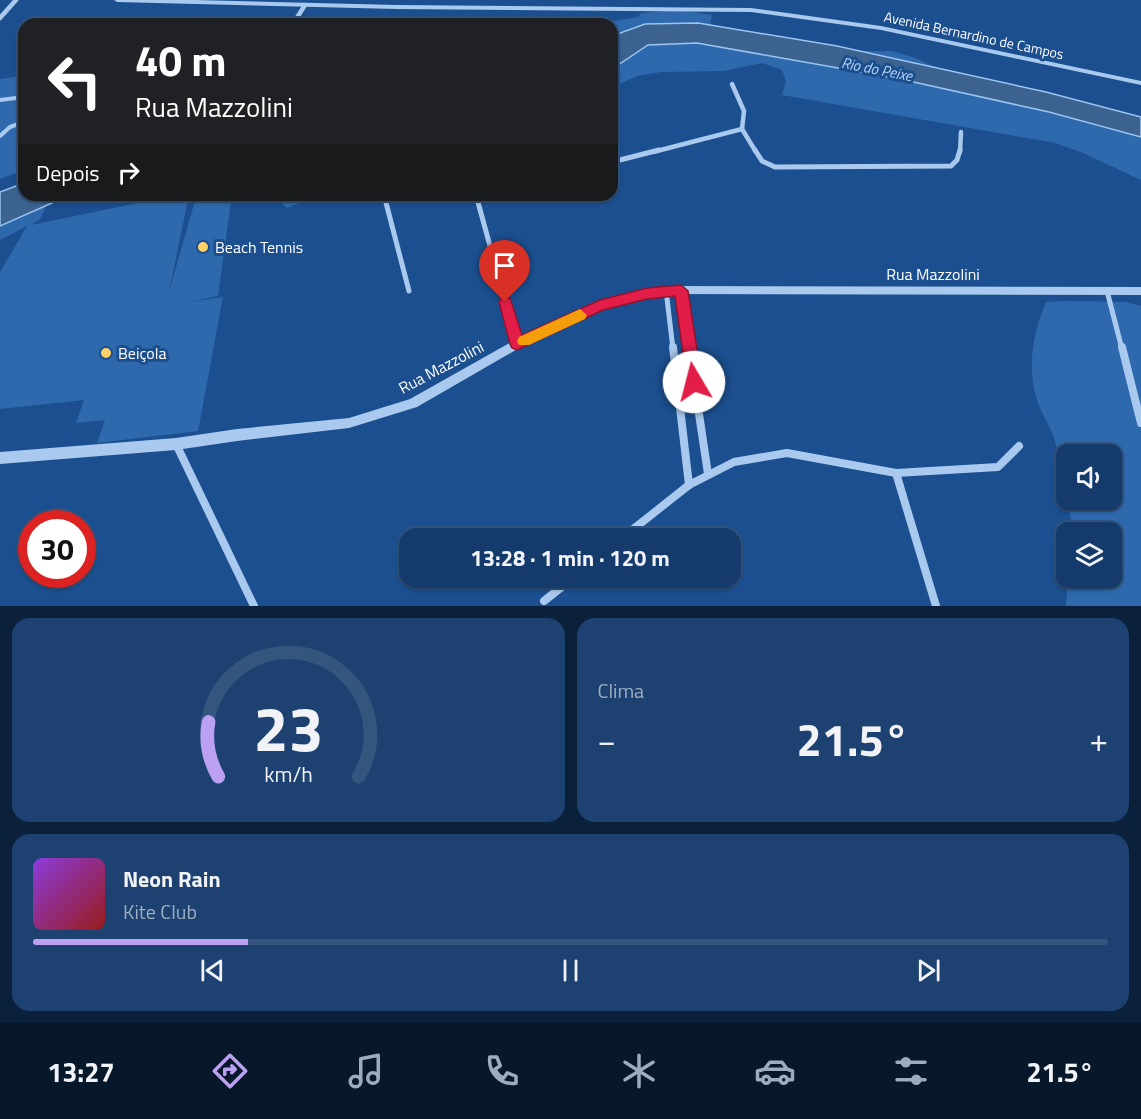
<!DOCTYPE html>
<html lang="pt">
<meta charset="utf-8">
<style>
body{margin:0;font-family:"Titillium Web",sans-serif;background:#1d4271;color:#f1f3f6;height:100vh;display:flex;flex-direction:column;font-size:22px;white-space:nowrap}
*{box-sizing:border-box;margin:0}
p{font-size:20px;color:#9dadc1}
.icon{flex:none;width:33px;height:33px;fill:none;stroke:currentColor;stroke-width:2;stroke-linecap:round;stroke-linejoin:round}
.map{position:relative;height:606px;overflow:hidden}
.details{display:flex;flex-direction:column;gap:12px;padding:12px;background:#0b203b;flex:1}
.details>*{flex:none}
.guide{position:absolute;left:18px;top:18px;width:600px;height:183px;border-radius:18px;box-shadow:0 2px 4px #0004,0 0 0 2px #33557e;background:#202124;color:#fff;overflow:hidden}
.fabs{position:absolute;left:1056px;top:444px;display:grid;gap:12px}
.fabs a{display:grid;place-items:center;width:66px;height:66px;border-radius:12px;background:#143b6b;box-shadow:0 2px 4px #0004,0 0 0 2px #33557e;font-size:30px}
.speed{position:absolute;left:18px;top:510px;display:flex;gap:12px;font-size:30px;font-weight:700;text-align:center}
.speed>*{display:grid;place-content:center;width:78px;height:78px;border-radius:50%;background:#143b6b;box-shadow:0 2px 4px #0004,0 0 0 2px #33557e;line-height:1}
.speed .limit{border:9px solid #d22;background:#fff;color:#111}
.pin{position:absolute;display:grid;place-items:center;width:51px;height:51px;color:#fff;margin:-62px -26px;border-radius:50% 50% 50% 0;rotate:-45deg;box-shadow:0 0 6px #0007}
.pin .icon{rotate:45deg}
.me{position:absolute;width:66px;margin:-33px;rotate:352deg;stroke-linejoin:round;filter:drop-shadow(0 0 4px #0008)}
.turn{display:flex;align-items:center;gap:21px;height:126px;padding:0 18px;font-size:27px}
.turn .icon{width:78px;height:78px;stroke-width:2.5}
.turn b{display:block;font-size:42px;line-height:51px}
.then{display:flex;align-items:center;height:57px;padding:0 18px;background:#0003;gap:12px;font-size:22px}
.big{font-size:45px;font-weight:700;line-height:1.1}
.details .widget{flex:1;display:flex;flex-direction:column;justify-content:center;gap:9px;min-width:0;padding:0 21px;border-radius:18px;background:#1d4271}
.details .dial{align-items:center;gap:0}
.dial svg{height:156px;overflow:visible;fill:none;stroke:#33557e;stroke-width:7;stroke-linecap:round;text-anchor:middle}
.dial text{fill:#f1f3f6;stroke:none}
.song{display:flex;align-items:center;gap:18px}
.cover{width:72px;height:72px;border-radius:9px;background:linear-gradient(135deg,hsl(270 70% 55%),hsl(0 70% 35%))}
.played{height:6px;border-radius:3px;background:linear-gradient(90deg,#bca0f2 20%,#33557e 20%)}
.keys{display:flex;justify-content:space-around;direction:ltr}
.heat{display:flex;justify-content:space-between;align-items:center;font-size:33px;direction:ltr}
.details .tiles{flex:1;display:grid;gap:12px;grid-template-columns:1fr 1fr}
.widget:last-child{grid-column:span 2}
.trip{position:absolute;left:399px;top:528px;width:342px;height:60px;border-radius:18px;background:#143b6b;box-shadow:0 2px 4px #0004,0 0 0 2px #33557e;font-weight:700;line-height:60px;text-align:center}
.tabs{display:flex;height:96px;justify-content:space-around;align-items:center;background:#08182b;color:#9dadc1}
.tabs .icon{width:42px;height:42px}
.tabs .active{color:#bca0f2}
.tabs b{font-size:27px;color:#f1f3f6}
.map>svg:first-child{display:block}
.green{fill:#2e69ad}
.water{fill:#3c6290;stroke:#9cc4f0;stroke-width:1.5}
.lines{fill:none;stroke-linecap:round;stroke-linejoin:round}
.pedestrian{stroke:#a9c9ee;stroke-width:4}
.minor-far2{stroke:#a9c9ee;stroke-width:4.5}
.minor-far1{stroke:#a9c9ee;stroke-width:5}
.minor{stroke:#a9c9ee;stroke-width:8}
.tertiary{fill:#a9c9ee;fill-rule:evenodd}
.route{fill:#e11d48;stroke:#92132f;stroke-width:1.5}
.slow{fill:#f59e0b}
.poi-dot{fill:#ffd166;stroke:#1b4f8f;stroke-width:2}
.labels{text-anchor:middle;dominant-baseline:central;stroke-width:6;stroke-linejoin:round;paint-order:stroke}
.far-street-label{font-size:14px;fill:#fff;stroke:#1b4f8f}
.far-water-label{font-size:15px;font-style:italic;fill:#b5d3f5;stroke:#1b4f8f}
.poi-label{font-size:16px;fill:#fff;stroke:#1b4f8f;text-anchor:start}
.street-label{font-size:16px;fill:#fff;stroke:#1b4f8f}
</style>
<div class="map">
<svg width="1141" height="606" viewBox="0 0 1141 606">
<rect width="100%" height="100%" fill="#1b4f8f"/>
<g class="green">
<polygon points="680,10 712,15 710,26 730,41 833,67 850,51 891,51 913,57 933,66 958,72 976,83 987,95 1102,127 1105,127 1114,117 1141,116 1141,180 1083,153 1055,143 782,95 786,81 782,70 762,63 724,71 661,72 637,76 612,88 612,24 596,24 638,17 641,13"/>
<polygon points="24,76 24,170 0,179 0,79"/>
<polygon points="177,195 189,195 169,292 196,197 232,195 218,296 188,302 223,297 198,431 97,443 105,420 76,423 84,400 0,409 0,272 27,226 0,240 0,218 48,201 40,219 31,225"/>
<polygon points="273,195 321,195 287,208"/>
<path d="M 1066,301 L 1126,302 L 1141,306 L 1141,606 L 1066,606 L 1068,578 L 1112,578 L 1112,532 L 1069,532 L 1071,519 L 1067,500 L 1112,500 L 1112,454 L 1066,454 L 1066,499 C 1062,479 1060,455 1053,435 C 1049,425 1043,416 1039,406 C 1026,370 1032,336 1046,302 Z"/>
</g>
<g class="water">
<polygon points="698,23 837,46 1046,92 1141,117 1141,137 1049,112 900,79 697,43 648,45 612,69 612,36 645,24"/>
<polygon points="24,183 24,195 70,195 0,226 0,192"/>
</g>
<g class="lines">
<g class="pedestrian">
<polyline points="0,100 24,97"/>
<polyline points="0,136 10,127 24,122"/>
</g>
<g class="minor-far2">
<polyline points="0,18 16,0"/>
<polyline points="293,24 305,5"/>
<polyline points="732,84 744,111 742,129 756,152"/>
<polyline points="653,152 742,129"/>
<polyline points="960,152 961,132"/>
</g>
<g class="minor-far1">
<polyline points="755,150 762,161 775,167 951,166 957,160 960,150"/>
<polyline points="612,162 659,150"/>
<polyline points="384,195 409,291"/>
<polyline points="476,195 517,344"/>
<polyline points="666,290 673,349"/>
<polyline points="681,291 690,349"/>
<polyline points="1107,291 1122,349"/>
</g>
<g class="minor">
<polyline points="673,347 689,485"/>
<polyline points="689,347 708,474"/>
<polyline points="1122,347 1141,423"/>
<polyline points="176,444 254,606"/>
<polyline points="896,473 936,606"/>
<polyline points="622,538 689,485 734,462 787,453 896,473 998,467 1019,446"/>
<polyline points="544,601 573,578"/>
</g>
<g class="tertiary">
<polygon points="114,0 195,0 397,5 751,8 881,26 1141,81 1141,85 881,30 751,12 397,9 117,2"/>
<polygon points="666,286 1141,287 1141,295 666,294 602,310 521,347 417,407 349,428 237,441 176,450 0,464 0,452 176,438 237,429 349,418 410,399 513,341 596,303"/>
</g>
</g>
<polygon class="route" points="681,285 688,291 702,382 700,387 694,389 689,387 687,382 675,296 647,299 603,310 517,350 512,348 510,344 499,302 501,298 510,298 522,335 600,300 647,288"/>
<polygon class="slow" points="580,309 587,315 585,319 529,345 519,345 517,341 519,337"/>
<g class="poi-dot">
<circle cx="203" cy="247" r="6"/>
<circle cx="106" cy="353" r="6"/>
</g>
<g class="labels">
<g class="far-street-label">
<text transform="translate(974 35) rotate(12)">Avenida Bernardino de Campos</text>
</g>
<g class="far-water-label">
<text transform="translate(877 69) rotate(11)">Rio do Peixe</text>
</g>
<g class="poi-label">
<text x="215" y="247">Beach Tennis</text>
<text x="118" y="353">Beiçola</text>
</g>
<g class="street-label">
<text x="933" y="274">Rua Mazzolini</text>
<text transform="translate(441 367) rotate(-28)">Rua Mazzolini</text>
</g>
</g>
</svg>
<div class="fabs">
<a><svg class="icon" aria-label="sound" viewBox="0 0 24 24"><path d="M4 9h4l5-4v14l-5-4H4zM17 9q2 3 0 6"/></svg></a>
<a><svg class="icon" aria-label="layers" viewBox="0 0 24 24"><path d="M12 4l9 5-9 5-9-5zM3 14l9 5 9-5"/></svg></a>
</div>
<div class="speed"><div class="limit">30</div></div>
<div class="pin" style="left:505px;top:302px;background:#d93025"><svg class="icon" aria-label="arrive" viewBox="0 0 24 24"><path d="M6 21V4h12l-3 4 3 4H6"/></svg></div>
<svg class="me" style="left:694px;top:382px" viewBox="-20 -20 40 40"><circle r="19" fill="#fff"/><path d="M0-13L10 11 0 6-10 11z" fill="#e11d48"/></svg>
<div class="trip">13:28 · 1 min · 120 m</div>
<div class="guide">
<div class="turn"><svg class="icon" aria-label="left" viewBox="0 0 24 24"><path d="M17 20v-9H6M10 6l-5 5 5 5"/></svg><div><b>40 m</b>Rua Mazzolini</div></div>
<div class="then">Depois<svg class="icon" aria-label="right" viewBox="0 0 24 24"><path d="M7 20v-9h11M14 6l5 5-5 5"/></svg></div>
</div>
</div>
<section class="details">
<div class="tiles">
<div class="widget dial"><svg viewBox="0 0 100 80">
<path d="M14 69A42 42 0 1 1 86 69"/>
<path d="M14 69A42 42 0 0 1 9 41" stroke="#bca0f2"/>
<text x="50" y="56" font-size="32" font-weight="700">23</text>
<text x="50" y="72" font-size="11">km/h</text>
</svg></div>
<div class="widget"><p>Clima</p>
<div class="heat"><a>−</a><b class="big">21.5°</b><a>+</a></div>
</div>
<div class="widget">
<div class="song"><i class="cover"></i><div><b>Neon Rain</b><p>Kite Club</p></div></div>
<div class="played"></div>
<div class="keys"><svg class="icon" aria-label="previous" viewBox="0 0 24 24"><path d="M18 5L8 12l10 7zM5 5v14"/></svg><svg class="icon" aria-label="pause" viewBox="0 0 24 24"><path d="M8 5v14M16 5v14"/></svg><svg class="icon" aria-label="next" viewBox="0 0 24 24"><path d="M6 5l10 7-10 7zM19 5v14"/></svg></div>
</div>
</div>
</section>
<nav class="tabs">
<b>13:27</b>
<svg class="icon active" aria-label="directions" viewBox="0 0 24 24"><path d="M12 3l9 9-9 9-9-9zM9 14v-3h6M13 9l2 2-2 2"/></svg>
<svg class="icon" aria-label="music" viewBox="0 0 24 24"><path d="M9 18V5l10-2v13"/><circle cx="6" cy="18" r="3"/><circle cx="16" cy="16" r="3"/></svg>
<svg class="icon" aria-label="phone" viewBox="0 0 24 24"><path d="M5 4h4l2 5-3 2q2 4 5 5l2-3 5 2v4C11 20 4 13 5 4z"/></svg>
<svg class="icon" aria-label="climate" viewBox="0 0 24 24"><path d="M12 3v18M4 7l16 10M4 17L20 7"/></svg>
<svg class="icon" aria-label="car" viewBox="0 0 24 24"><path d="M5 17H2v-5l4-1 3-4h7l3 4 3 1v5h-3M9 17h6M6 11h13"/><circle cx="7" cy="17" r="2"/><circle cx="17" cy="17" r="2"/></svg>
<svg class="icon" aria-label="filters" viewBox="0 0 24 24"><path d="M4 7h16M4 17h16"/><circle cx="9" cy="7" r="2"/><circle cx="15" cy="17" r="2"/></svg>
<b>21.5°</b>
</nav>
